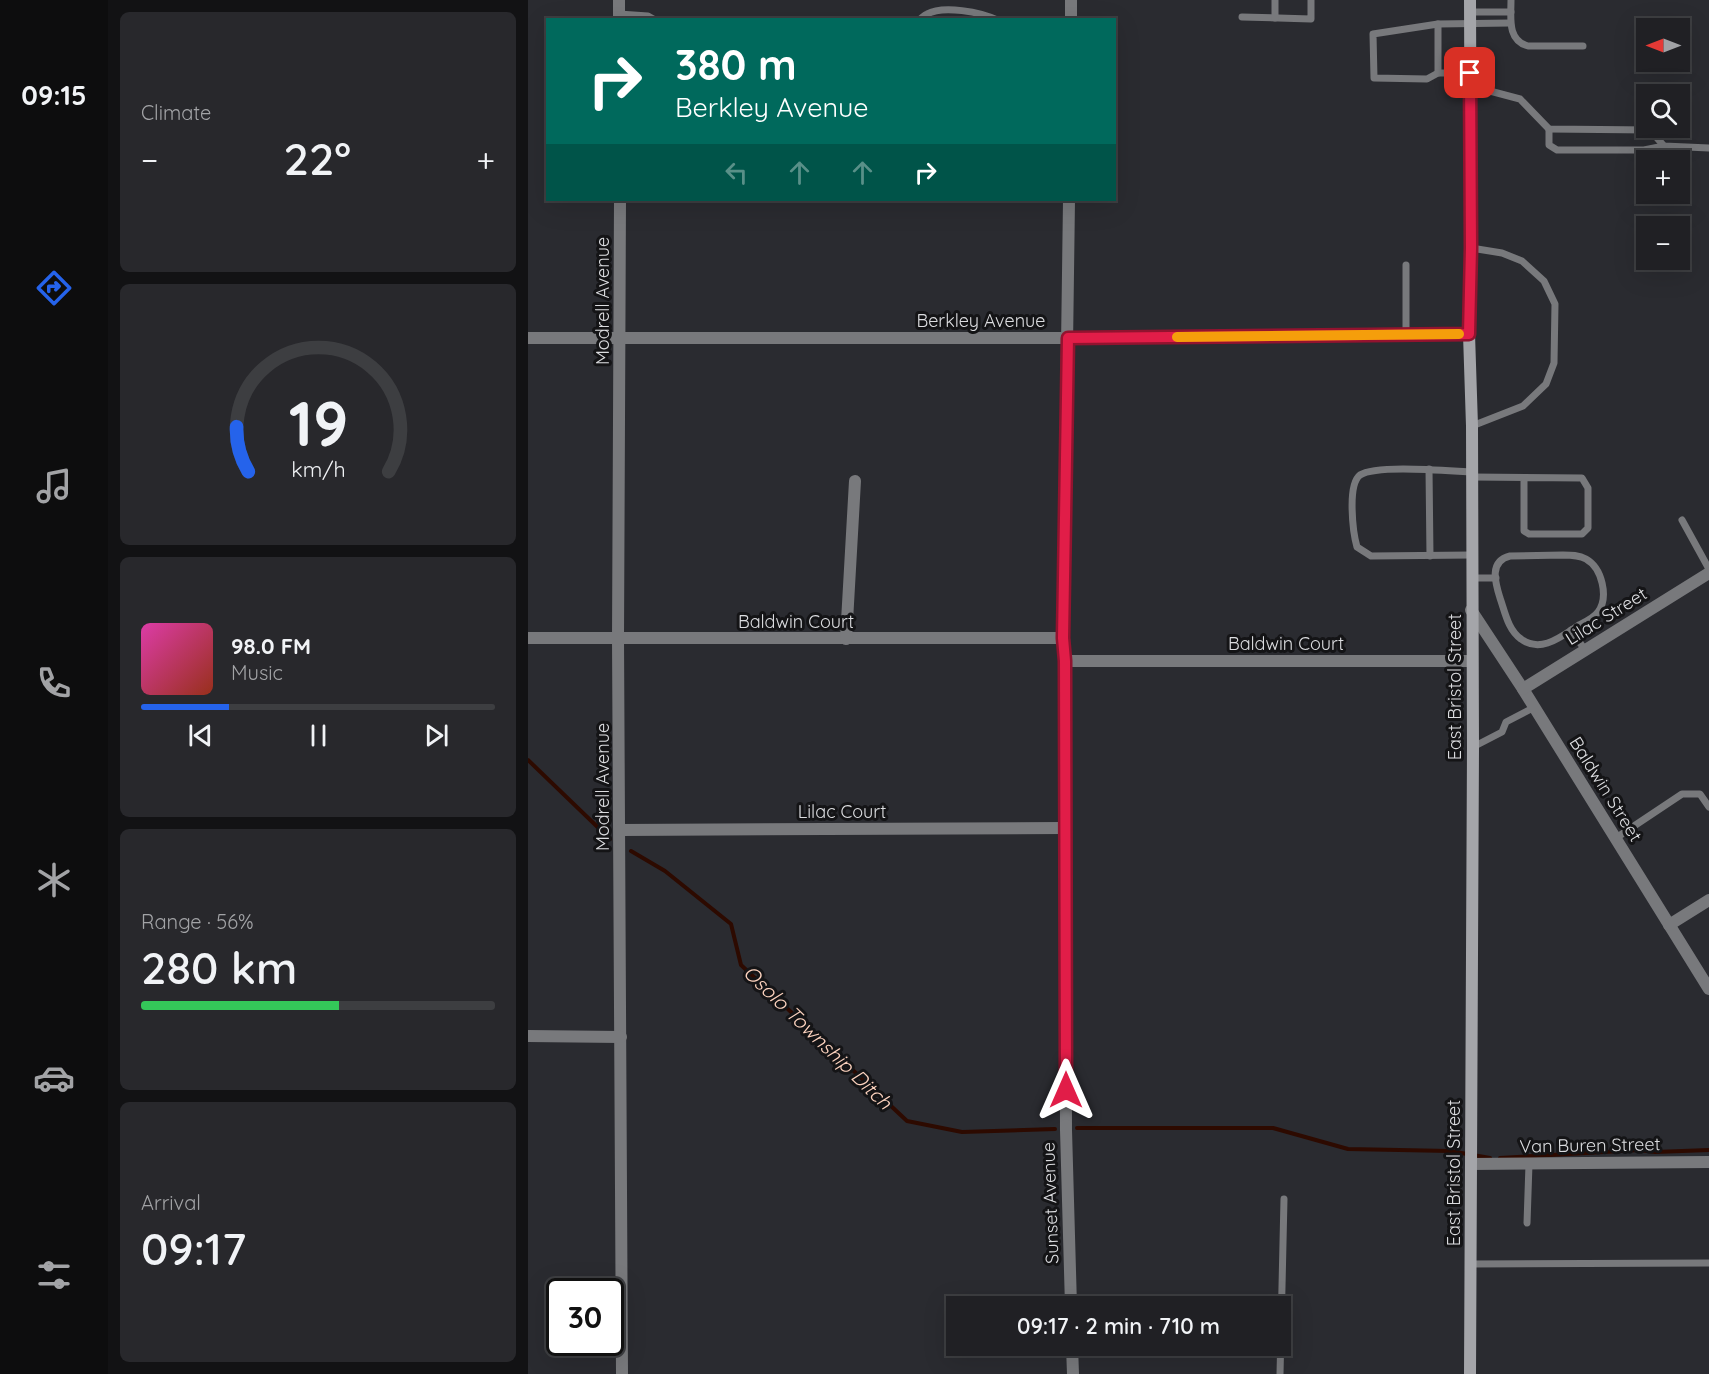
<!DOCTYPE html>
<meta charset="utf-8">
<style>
body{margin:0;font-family:Quicksand,sans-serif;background:#28282c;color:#f1f3f6;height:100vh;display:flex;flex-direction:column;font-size:22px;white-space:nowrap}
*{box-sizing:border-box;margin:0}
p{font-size:20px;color:#a2a3a6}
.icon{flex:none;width:33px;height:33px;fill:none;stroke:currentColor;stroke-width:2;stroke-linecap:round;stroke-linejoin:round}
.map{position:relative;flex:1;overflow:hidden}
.panel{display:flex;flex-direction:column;gap:12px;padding:12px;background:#121214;width:420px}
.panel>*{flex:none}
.banner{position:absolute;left:18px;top:18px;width:570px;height:183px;border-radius:0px;box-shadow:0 6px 24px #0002,0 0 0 2px #3d3e41;background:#00695c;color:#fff;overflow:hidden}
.needle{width:39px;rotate:270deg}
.fabs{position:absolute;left:1108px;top:18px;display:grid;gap:12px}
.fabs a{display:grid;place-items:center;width:54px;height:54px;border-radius:0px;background:#202024;box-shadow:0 6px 24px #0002,0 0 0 2px #3d3e41;font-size:30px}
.speed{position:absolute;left:18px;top:1278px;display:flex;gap:12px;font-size:30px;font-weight:700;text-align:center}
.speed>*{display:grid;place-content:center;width:78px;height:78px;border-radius:50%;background:#202024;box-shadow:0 6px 24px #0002,0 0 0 2px #3d3e41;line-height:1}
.speed .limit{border:3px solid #111;border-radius:9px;background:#fff;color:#111}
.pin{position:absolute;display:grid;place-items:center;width:51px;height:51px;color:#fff;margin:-26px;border-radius:12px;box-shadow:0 3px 9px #0006}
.me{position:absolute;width:66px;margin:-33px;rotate:0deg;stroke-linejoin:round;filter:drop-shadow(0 0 4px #0008)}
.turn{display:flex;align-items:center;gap:21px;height:126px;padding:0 30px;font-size:27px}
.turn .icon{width:78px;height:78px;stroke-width:2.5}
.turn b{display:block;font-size:42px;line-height:51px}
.lanes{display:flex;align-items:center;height:57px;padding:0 30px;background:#0003;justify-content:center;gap:30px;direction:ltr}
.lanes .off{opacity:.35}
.big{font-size:45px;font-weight:600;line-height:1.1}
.panel .widget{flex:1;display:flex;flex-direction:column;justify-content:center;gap:9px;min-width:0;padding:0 21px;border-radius:9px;background:#28282c}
.panel .dial{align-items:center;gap:0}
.dial svg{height:156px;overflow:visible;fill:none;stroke:#3d3e41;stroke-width:7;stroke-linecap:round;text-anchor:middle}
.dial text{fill:#f1f3f6;stroke:none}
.song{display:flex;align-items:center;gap:18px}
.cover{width:72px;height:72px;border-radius:9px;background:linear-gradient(135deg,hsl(320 70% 55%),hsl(10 70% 35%))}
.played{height:6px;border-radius:3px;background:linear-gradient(90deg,#2563eb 25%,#3d3e41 25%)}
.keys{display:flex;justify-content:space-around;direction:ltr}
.heat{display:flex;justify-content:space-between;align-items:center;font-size:33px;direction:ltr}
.charge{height:9px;border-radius:4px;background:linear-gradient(90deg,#34c759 56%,#3d3e41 0)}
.trip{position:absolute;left:418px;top:1296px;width:345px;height:60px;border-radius:0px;background:#202024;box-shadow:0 6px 24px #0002,0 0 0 2px #3d3e41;font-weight:600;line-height:60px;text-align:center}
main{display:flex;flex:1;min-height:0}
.tabs{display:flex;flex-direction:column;width:108px;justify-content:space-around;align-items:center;background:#0d0d0e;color:#a2a3a6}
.tabs .icon{width:42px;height:42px}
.tabs .on{color:#2563eb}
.tabs b{font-size:27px;color:#f1f3f6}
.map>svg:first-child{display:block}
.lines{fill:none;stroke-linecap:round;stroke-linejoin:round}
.stream{stroke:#2d0a00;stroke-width:4}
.service{stroke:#78797c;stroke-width:7}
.minor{stroke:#78797c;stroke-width:12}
.secondary{stroke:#a4a5a9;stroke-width:12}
.route-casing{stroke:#92132f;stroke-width:15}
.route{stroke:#e11d48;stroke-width:10}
.slow{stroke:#f59e0b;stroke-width:10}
.labels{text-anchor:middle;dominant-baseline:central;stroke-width:6;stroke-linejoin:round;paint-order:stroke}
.street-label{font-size:18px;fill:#dcdde0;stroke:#141416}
.water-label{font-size:20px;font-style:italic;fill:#fcd2be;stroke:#141416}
</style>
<main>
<nav class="tabs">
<b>09:15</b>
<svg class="icon on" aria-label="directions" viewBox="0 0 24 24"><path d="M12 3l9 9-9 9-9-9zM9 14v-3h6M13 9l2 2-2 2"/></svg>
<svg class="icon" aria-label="music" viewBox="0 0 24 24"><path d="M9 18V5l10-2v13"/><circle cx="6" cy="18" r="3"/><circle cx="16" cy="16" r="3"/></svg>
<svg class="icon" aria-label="phone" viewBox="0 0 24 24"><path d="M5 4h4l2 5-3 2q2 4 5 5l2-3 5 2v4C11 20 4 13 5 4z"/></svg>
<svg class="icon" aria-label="climate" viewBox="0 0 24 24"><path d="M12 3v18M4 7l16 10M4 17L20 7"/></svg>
<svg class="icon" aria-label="car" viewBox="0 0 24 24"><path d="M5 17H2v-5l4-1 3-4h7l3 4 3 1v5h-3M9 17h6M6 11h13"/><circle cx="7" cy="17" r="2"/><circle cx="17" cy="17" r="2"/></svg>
<svg class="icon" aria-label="filters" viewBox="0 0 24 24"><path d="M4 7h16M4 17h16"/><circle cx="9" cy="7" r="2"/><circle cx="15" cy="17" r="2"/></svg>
</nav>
<section class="panel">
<div class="widget"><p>Climate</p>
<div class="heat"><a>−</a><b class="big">22°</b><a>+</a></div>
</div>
<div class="widget dial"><svg viewBox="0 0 100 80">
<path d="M14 69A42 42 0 1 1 86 69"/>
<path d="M14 69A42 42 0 0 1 8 46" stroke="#2563eb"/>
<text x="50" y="56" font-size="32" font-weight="700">19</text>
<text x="50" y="72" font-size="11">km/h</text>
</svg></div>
<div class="widget">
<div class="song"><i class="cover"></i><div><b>98.0 FM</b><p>Music</p></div></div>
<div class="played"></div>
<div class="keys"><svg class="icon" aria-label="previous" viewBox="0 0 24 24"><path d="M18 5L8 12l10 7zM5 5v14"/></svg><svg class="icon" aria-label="pause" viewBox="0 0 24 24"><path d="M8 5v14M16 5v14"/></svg><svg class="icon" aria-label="next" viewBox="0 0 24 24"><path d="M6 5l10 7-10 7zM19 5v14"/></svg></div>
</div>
<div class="widget"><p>Range · 56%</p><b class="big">280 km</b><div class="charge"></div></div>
<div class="widget"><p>Arrival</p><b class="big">09:17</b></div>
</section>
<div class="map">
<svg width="1181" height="1374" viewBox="0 0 1181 1374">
<rect width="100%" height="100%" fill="#2a2b30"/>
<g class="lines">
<g class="stream">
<polyline points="0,760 82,839"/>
<polyline points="103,851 137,871 203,924 213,965 379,1121 434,1132 527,1129"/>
<polyline points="549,1128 745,1128 820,1149 922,1151 962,1158"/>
<polyline points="972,1158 1111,1150 1127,1152 1181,1150"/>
</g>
<g class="service">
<path d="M 983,0 C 983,18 979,40 1000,46 L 1055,46"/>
<polyline points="942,12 983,12"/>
<polyline points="91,14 120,16 127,20"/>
<polyline points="714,17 783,19 783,0"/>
<polyline points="747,18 747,0"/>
<path d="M 391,20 C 394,18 396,15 399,14 C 415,5 453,12 469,20"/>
<polyline points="910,24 910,73"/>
<polyline points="942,73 910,73 899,79 846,78 845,34 910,24 982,23"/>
<polyline points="943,86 992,99 1021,129 1122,130 1136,146 1181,148"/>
<polyline points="1021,129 1021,145 1029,150 1116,150 1136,146"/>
<polyline points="943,248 974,253 994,261 1016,281 1027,304 1026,363 1018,384 995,406 944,426"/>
<polyline points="878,265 878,334"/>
<polyline points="901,469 902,556"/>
<polyline points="944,477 1054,478 1060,488 1060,528 1054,534 1001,534 996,531 996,478"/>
<polyline points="1154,520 1181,569"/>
<path d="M 943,555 L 843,556 L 829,547 C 825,533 819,485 832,475 C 848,464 922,471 944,472"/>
<path d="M 1035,555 C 1043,555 1051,555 1058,559 C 1074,568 1081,597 1070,612 C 1066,618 1057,622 1051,625 C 1034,636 1013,654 993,639 C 980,630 977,612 972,598 C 967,582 961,561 982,556 Z"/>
<polyline points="943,578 968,578"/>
<polyline points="1043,630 1057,650"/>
<polyline points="945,747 974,732 978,722 1005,708"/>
<polyline points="1088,838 1154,794 1172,794 1181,807"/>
<polyline points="999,1223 1001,1164"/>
<polyline points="942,1264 1181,1263"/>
<polyline points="752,1374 756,1199"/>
</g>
<g class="minor">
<polyline points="91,0 91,20"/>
<polyline points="543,20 543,0"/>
<polyline points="92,200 90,639 94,1374"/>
<polyline points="541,200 535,638 537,661 538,1130 543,1306"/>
<polyline points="0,338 540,338 941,334"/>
<polyline points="943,610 995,689 1181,989"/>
<polyline points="0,638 535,638"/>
<polyline points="318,639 327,481"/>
<polyline points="537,661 944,661"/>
<polyline points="995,689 1181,573"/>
<polyline points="92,830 536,828"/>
<polyline points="1141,925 1181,900"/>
<polyline points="0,1036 93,1037"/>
<polyline points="943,1164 1181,1162"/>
<polyline points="544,1346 545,1374"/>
</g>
<polyline class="secondary" points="942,0 943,248 941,334 944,426 945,747 942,1374"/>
</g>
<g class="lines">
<g class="route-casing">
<polyline id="route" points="538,1090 537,661 535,638 540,338 941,334 943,248 942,73"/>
</g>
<use href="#route" class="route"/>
<polyline class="slow" points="649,337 931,334"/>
</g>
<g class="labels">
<g class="street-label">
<text transform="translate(74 301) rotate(-90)">Modrell Avenue</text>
<text x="453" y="320">Berkley Avenue</text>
<text transform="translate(1078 616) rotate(-32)">Lilac Street</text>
<text x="268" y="621">Baldwin Court</text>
<text x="758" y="643">Baldwin Court</text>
<text transform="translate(926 687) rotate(-90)">East Bristol Street</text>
<text transform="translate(74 787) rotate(-90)">Modrell Avenue</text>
<text transform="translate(1078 789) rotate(58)">Baldwin Street</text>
<text x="314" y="811">Lilac Court</text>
<text transform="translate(1062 1145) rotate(-1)">Van Buren Street</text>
<text transform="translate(925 1173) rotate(-90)">East Bristol Street</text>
<text transform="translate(522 1203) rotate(-92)">Sunset Avenue</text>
</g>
<g class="water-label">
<text transform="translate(290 1037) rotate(44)">Osolo Township Ditch</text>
</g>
</g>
</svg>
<div class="fabs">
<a><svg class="needle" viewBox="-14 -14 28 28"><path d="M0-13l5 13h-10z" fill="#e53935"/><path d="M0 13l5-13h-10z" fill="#a2a3a6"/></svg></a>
<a><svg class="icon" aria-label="search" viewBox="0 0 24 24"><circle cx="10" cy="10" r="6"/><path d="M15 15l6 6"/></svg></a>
<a>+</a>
<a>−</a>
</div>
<div class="speed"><div class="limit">30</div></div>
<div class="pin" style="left:942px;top:73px;background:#d93025"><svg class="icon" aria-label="arrive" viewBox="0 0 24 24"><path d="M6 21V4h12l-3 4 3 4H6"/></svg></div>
<svg class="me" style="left:538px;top:1090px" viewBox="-20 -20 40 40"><path d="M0-17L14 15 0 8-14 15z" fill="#e11d48" stroke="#fff" stroke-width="4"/></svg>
<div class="trip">09:17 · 2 min · 710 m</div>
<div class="banner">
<div class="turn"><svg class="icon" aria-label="right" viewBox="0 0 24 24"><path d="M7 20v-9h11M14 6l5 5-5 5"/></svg><div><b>380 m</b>Berkley Avenue</div></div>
<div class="lanes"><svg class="icon off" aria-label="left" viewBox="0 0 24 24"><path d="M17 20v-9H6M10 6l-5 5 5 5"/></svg><svg class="icon off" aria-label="ahead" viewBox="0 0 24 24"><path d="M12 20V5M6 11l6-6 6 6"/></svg><svg class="icon off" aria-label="ahead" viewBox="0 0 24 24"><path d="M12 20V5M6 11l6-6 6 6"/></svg><svg class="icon" aria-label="right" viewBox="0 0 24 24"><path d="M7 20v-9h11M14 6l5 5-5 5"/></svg></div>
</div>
</div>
</main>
